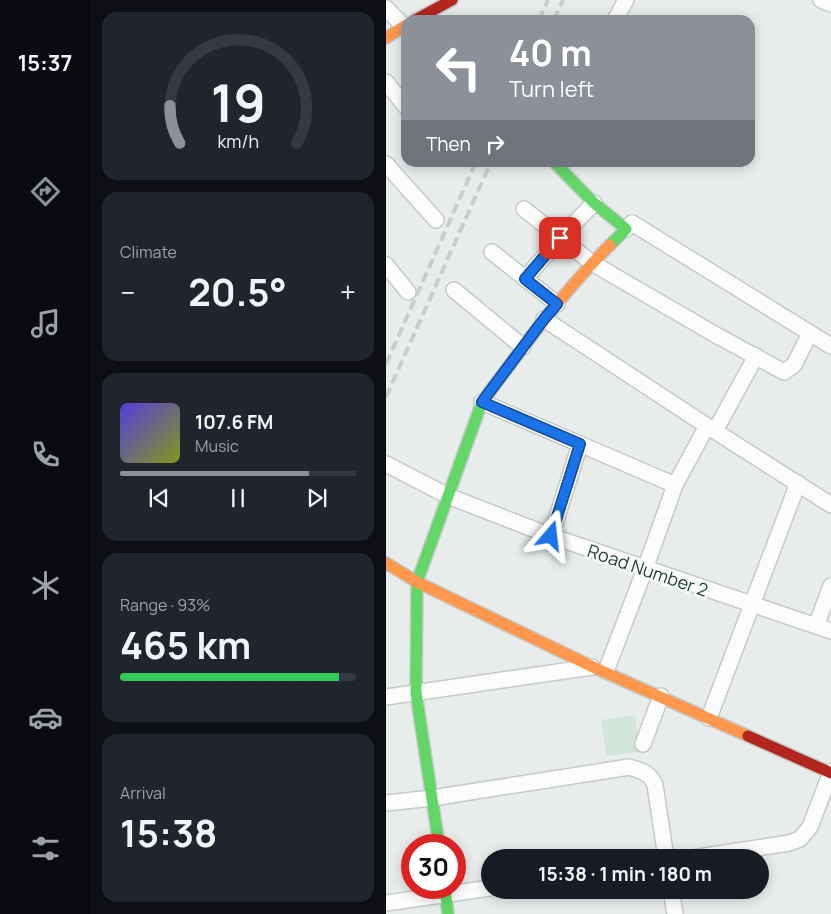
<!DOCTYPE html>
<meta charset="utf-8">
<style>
body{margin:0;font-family:Manrope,sans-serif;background:#20242c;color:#f1f3f6;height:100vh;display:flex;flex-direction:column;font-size:19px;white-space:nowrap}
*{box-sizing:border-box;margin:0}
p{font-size:16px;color:#9ea1a6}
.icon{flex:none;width:28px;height:28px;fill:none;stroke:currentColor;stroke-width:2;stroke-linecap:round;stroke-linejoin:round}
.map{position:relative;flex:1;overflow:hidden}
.details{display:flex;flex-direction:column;gap:12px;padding:12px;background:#0d0f14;width:296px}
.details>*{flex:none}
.top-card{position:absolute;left:15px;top:15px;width:354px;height:152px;border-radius:15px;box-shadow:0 2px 12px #0003;background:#8c9099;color:#fff;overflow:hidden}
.speed{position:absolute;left:15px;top:834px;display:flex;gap:10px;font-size:25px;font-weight:700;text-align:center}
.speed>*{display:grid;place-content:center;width:65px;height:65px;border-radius:50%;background:#171b24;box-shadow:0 2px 12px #0003;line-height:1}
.speed .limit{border:8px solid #d22;background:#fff;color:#111}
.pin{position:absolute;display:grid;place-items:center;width:42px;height:42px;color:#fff;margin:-21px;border-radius:10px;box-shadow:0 2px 8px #0006}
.me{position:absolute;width:55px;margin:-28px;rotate:17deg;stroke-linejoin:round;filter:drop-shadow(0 0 4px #0008)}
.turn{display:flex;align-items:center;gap:18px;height:105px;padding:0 25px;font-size:22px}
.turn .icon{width:65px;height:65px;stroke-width:2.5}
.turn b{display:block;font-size:35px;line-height:42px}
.then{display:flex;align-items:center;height:48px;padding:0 25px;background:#0003;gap:10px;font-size:19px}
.big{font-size:38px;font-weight:700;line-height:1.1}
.details .card{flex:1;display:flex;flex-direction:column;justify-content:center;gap:8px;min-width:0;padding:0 18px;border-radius:15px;background:#20242c}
.details .dial{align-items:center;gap:0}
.dial svg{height:130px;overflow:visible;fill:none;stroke:#363941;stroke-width:7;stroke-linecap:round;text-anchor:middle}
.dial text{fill:#f1f3f6;stroke:none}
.song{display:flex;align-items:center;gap:15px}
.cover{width:60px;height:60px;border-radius:8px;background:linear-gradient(135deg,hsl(250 70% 55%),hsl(70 70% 35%))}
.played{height:5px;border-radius:2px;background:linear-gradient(90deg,#8c9099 80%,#363941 80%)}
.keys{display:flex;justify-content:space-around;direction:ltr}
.heat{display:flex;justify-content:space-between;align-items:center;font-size:28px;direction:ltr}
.charge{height:8px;border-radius:4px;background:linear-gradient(90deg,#34c759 93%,#363941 0)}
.trip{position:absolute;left:95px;top:849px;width:288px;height:50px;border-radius:25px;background:#171b24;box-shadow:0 2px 12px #0003;font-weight:700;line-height:50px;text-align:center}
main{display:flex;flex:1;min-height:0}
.menu{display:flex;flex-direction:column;width:90px;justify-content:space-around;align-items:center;background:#090b0e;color:#9ea1a6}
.menu .icon{width:35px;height:35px}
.menu .on{color:#8c9099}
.menu b{font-size:22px;color:#f1f3f6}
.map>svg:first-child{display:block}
.green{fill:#d1e6d8}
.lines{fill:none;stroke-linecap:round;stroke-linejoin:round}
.street-casing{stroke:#c5cac8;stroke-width:18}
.fast-casing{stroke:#c3cbc8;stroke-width:14}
.slow-casing{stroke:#c3cbc8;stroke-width:14}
.jam-casing{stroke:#c3cbc8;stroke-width:14}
.street{stroke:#fcfcfc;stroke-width:15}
.fast{stroke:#63d668;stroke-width:11}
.slow{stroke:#ff974d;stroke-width:11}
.jam{stroke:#b3261e;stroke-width:11}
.rail{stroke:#c9cdcc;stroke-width:4;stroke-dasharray:10 5;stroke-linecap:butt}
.route-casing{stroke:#114b97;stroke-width:12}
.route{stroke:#1a73e8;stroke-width:9}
.labels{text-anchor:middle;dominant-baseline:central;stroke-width:5;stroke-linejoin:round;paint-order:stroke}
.street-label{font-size:18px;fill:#24423a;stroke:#f7fbf9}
</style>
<main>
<nav class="menu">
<b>15:37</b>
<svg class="icon on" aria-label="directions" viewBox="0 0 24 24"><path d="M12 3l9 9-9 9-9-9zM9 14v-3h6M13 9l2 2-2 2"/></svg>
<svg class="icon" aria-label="music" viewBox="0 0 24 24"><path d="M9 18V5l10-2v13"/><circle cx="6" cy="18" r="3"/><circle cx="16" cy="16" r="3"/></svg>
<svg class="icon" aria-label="phone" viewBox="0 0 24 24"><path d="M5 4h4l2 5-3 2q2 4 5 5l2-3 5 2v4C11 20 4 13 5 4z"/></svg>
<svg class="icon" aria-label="climate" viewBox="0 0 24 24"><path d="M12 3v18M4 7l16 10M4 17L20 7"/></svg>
<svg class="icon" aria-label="car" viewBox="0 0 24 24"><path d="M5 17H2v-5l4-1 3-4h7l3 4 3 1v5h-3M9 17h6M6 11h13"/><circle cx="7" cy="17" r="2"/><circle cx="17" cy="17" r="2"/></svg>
<svg class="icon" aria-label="filters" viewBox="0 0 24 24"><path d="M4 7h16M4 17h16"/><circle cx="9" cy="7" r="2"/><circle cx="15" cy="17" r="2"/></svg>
</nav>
<section class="details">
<div class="card dial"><svg viewBox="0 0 100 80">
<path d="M14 69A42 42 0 1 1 86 69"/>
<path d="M14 69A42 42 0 0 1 8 46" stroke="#8c9099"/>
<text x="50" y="56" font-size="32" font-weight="700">19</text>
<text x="50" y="72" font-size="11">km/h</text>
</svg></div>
<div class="card"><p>Climate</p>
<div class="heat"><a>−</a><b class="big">20.5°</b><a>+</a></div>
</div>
<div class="card">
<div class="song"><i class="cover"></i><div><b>107.6 FM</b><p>Music</p></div></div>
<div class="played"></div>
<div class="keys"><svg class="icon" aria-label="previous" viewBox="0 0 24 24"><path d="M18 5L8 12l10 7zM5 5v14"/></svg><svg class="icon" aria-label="pause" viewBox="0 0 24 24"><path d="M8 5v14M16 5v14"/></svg><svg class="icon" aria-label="next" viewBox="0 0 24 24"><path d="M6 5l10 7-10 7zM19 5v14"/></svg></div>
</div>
<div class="card"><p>Range · 93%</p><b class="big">465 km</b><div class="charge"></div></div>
<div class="card"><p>Arrival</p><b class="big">15:38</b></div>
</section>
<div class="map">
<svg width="445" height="914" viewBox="0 0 445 914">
<rect width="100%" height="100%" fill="#e8edeb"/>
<polygon class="green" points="249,715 254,752 221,756 215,720"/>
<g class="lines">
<g class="street-casing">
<g id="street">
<polyline points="435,0 445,4"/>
<polyline points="0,8 18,27"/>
<polyline points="229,20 240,0"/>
<polyline points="0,82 20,107"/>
<polyline points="0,164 50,220"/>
<polyline points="138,209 206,263 330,335 398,372 408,365 424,333"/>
<polyline points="240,229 246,223 445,346"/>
<polyline points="106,252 171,304"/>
<polyline points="0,265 22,292"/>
<polyline points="139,279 174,238 208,203"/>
<polyline points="68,290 137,347"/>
<polyline points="158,319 321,426 445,505"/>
<polyline points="96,402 289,485"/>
<polyline points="329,431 370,356"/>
<polyline points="0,464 62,496 165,536 445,631"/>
<polyline points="165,536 194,444"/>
<polyline points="430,626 445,586"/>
<polyline points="220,671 259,569 289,485 321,426"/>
<polyline points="0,697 206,667"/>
<polyline points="323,718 412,483"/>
<polyline points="257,744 275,696"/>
<path d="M 0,803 L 46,798 L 243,767 C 256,771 263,772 269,785 L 280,858"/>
<polyline points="307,858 403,843 414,839 424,827 445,772"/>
<polyline points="285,890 289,914"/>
<polyline points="0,903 104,888"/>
</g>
</g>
<g class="fast-casing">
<g id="fast">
<polyline points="168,162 208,203 240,229 224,245"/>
<polyline points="53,845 30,693 31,582 96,402"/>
<polyline points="59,888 62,914"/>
</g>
</g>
<g class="slow-casing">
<g id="slow">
<polyline points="0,38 20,25"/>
<path d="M 96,402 C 136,348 176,293 224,245"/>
<polyline points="0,563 31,582 207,667 362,736"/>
</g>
</g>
<g class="jam-casing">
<g id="jam">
<polyline points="29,20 66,0"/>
<polyline points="362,736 445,773"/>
</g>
</g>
<use href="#street" class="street"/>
<use href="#fast" class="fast"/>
<use href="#slow" class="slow"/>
<use href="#jam" class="jam"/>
<g class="rail">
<polyline points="153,20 162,0"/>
<polyline points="168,20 177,0"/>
<polyline points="0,364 90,162"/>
<polyline points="0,397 105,162"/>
</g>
</g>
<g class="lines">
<g class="route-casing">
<polyline id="route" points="165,536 194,444 96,402 158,319 171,304 139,279 174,238"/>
</g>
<use href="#route" class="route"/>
</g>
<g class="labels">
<g class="street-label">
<text transform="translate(262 570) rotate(19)">Road Number 2</text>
</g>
</g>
</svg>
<div class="speed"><div class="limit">30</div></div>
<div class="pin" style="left:174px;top:238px;background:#d93025"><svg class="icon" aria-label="arrive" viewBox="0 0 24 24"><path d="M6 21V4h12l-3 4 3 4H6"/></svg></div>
<svg class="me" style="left:165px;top:536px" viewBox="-20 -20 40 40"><path d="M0-17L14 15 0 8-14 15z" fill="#1a73e8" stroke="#fff" stroke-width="4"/></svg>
<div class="trip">15:38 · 1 min · 180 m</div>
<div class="top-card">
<div class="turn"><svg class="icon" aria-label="left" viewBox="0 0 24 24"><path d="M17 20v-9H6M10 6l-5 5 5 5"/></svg><div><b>40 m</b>Turn left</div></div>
<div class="then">Then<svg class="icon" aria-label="right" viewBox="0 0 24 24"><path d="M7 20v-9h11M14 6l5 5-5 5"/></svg></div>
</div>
</div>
</main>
